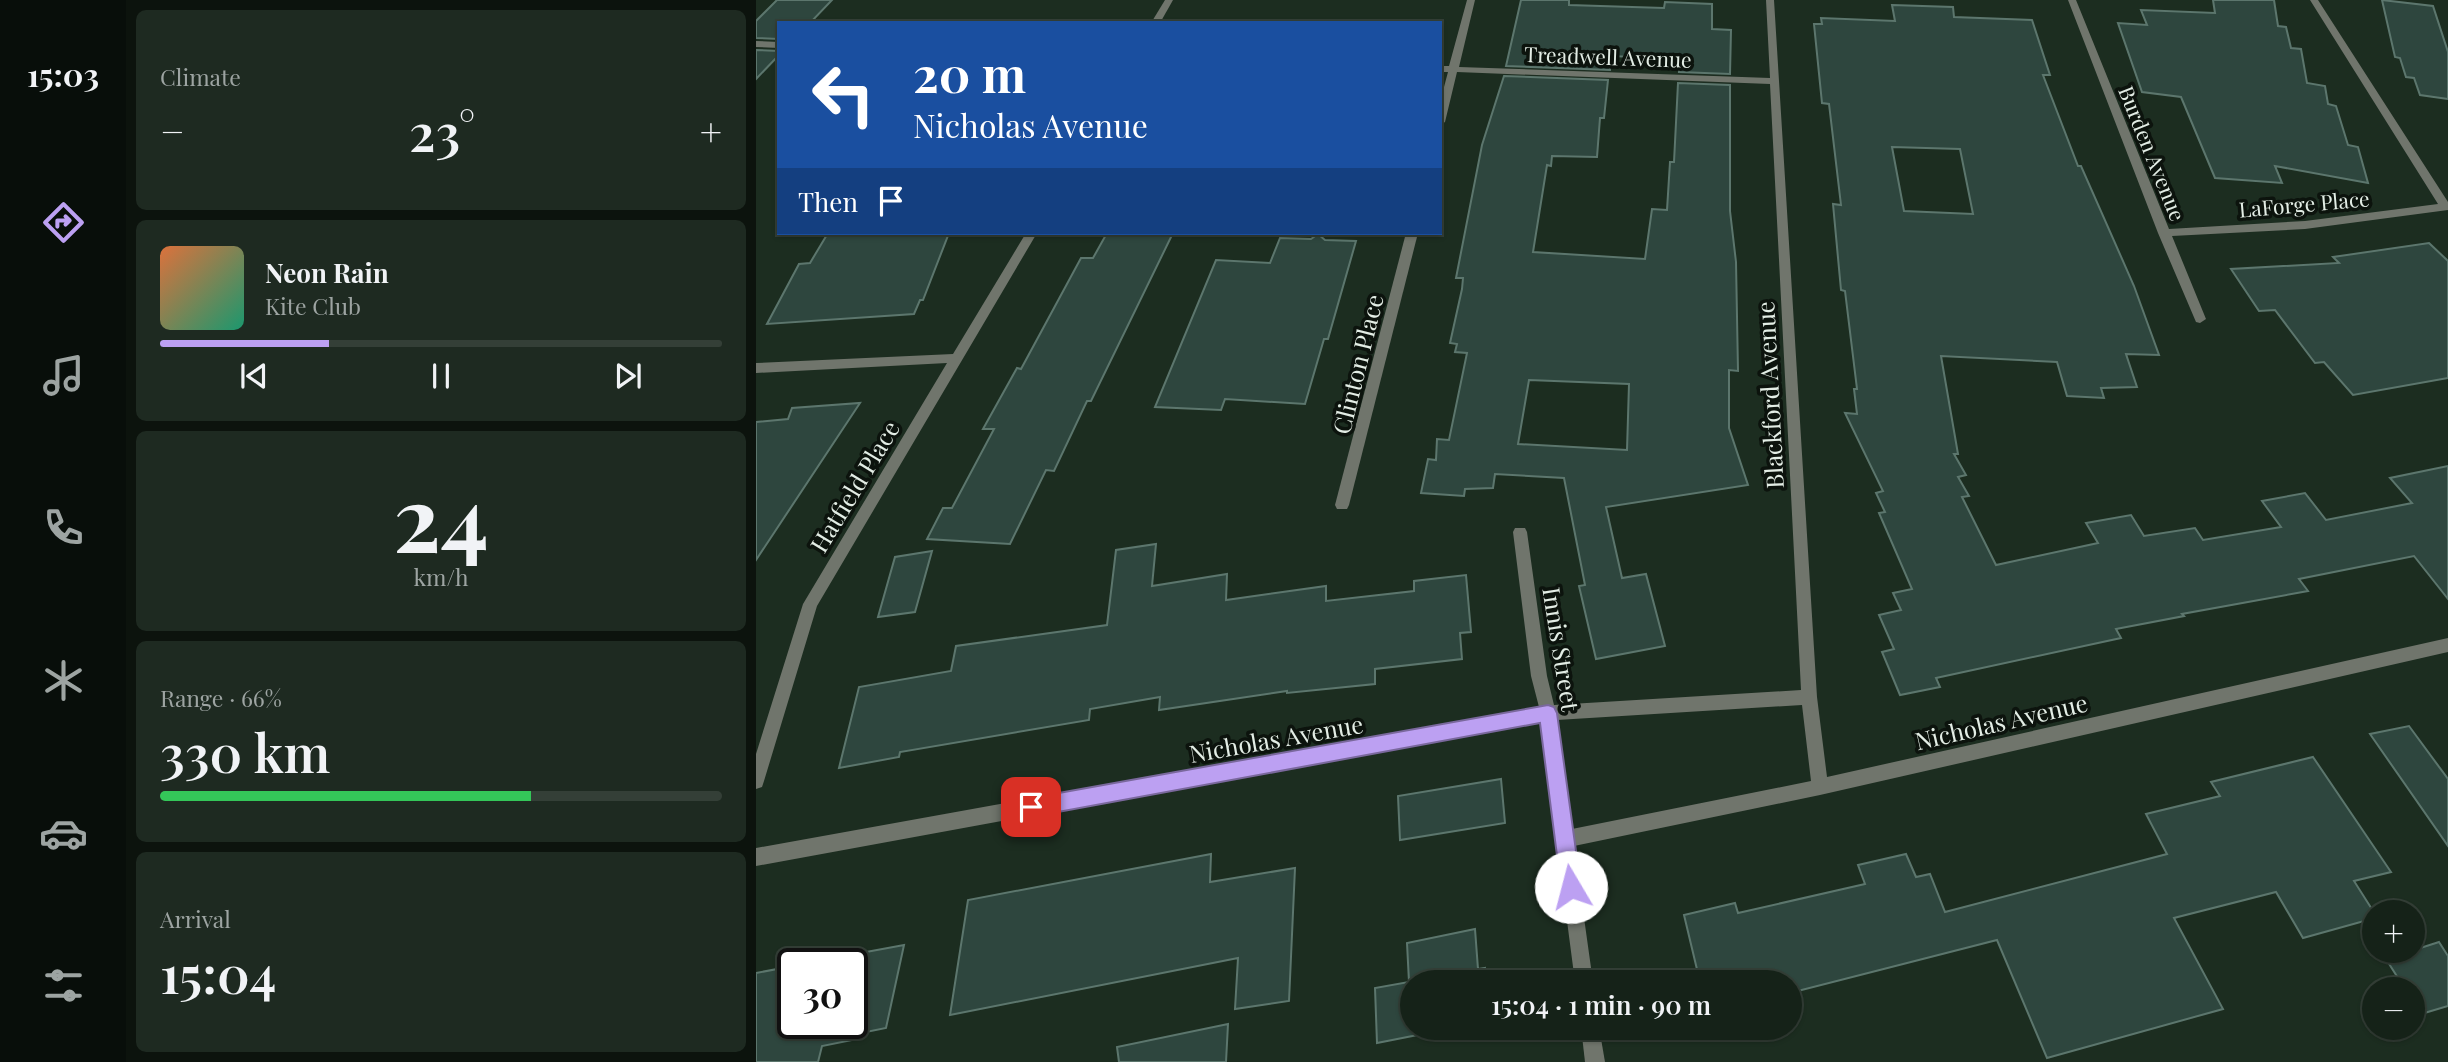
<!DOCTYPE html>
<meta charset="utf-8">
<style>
body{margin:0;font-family:"Playfair Display",serif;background:#1e2a21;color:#f1f3f6;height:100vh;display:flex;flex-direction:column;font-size:26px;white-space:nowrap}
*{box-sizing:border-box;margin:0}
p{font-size:23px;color:#9da4a2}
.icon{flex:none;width:38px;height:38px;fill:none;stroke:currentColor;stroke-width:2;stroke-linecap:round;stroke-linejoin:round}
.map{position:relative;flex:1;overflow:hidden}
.details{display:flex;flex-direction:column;gap:10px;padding:10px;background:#0c130d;width:630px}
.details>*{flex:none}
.hud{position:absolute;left:21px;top:21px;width:665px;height:214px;border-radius:0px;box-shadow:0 2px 5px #0004,0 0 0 2px #343f37;background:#1a4fa0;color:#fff;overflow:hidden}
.tools{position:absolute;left:1606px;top:900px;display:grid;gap:14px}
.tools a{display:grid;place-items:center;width:63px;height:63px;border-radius:50%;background:#152218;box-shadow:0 2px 5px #0004,0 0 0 2px #343f37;font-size:35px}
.speed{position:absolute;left:21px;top:948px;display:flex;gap:14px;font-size:35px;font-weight:700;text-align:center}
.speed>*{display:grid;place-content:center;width:91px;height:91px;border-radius:50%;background:#152218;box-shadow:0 2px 5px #0004,0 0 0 2px #343f37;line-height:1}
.speed .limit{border:4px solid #111;border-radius:10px;background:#fff;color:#111}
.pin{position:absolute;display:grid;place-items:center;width:60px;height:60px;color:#fff;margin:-30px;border-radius:14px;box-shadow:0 4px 10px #0006}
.me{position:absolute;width:77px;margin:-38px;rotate:352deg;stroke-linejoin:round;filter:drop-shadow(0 0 5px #0008)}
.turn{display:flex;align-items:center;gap:24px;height:147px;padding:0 21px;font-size:32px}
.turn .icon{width:91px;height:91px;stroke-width:2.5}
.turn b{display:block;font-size:49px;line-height:60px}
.then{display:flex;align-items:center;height:66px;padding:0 21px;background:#0003;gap:14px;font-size:26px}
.big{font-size:52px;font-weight:600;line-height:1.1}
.details .tile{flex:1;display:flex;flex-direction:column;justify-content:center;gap:10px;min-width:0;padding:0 24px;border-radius:10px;background:#1e2a21}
.details .dial{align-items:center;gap:0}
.dial b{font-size:91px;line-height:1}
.song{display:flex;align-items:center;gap:21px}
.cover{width:84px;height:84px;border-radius:10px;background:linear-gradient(135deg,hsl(20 70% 55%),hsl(160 70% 35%))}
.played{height:7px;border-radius:4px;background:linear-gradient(90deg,#bca0f2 30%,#343f37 30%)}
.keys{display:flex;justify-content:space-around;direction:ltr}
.heat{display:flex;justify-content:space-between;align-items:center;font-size:38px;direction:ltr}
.charge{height:10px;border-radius:5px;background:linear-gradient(90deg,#34c759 66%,#343f37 0)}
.trip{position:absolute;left:644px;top:970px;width:402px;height:70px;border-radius:35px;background:#152218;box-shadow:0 2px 5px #0004,0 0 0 2px #343f37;font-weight:600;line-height:70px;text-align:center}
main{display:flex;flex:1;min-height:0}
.dock{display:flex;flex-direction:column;width:126px;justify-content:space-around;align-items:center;background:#080e0a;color:#9da4a2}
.dock .icon{width:49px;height:49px}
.dock .current{color:#bca0f2}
.dock b{font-size:32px;color:#f1f3f6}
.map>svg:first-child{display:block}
.building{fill:#2e463e;stroke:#5c766d;stroke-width:2;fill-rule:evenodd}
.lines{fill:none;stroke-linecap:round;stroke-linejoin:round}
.street{fill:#70756c;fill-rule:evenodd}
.route{fill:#bca0f2;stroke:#7a689d;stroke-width:2}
.labels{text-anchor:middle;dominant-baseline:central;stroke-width:7;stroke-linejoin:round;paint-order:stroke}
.far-street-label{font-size:21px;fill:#e3ede5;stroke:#0c130d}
.street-label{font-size:24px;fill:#e3ede5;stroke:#0c130d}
</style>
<main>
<nav class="dock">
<b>15:03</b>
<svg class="icon current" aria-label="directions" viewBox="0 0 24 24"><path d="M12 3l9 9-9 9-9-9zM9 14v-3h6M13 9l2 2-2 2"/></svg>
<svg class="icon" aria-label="music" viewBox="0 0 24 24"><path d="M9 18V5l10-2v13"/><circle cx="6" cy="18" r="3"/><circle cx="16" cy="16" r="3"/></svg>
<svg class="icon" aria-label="phone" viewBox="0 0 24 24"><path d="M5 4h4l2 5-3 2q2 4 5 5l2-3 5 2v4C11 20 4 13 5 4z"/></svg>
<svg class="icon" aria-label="climate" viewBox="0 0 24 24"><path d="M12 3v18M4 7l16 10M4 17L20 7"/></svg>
<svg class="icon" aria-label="car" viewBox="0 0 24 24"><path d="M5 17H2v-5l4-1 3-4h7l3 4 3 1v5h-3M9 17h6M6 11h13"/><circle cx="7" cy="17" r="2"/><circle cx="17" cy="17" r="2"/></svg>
<svg class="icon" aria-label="filters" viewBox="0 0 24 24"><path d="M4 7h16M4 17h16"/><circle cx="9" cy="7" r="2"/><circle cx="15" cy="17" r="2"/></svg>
</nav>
<section class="details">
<div class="tile"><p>Climate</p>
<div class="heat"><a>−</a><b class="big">23°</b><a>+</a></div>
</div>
<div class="tile">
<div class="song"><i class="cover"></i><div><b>Neon Rain</b><p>Kite Club</p></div></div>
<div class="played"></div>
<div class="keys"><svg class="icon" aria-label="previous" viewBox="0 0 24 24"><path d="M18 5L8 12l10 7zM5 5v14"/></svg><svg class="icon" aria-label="pause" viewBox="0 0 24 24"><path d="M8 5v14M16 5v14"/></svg><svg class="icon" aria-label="next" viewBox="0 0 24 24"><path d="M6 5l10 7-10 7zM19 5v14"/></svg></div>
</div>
<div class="tile dial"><b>24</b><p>km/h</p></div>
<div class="tile"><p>Range · 66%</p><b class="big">330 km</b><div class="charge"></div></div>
<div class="tile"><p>Arrival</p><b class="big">15:04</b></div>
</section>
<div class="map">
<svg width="1692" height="1062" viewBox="0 0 1692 1062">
<rect width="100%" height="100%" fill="#1c2d20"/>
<g class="building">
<polygon points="21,0 76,0 54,23 23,23 23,39 0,38 0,21"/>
<polygon points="765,0 813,0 813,5 908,8 909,2 956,4 956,29 975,30 974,74 923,72 924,59 855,56 854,70 750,66"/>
<polygon points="1457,0 1518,0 1522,26 1530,27 1535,48 1545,49 1551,83 1569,86 1572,104 1580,106 1592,145 1602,147 1612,183 1519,166 1526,183 1459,178 1425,97 1386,92 1362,23 1391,25 1385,10 1459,13"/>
<polygon points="1626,0 1677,6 1692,52 1692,99 1664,95 1658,78 1650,77 1644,58 1639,57"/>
<path d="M 1136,5 L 1197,7 L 1198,17 L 1276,20 L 1294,75 L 1287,75 L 1322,166 L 1325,166 L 1378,286 L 1403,355 L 1370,354 L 1381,387 L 1345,388 L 1348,398 L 1311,396 L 1301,362 L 1185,356 L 1202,454 L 1198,454 L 1210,475 L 1202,477 L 1213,496 L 1206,497 L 1240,565 L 1342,543 L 1330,523 L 1375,515 L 1388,536 L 1439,528 L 1447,540 L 1525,527 L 1506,501 L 1549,493 L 1570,520 L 1656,503 L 1634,478 L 1692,466 L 1692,599 L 1658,556 L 1543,579 L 1552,591 L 1426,614 L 1428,616 L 1360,629 L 1365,638 L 1180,678 L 1184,687 L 1144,695 L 1126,652 L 1138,649 L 1123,615 L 1145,610 L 1137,593 L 1156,589 L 1123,513 L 1129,512 L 1120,493 L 1127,491 L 1089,413 L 1101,414 L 1098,389 L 1101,389 L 1089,291 L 1085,290 L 1077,204 L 1085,205 L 1073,104 L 1066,103 L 1058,24 L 1066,24 L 1065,18 L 1139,21 ZM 1136,147 L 1204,149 L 1217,214 L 1148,211 Z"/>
<polygon points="0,50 23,51 23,55 0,79"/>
<path d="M 748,76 L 852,80 L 848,118 L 844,118 L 841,157 L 796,156 L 795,166 L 791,165 L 777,252 L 889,259 L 896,209 L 911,210 L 914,162 L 918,162 L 922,83 L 974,85 L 974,211 L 980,262 L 982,371 L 973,370 L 973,428 L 992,485 L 850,507 L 866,578 L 890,574 L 909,646 L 840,659 L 823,586 L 829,585 L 808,478 L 739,474 L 737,488 L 709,489 L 708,496 L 665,493 L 672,459 L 680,460 L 681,439 L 693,440 L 711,353 L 699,352 L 701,344 L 694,343 L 706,289 L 707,278 L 700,278 L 726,145 ZM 773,380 L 873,384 L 871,450 L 762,444 Z"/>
<polygon points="72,233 193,233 167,300 164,300 158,314 11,324 43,264 54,263"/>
<polygon points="351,233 417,233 335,401 331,401 298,471 290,470 254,544 171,539 187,508 196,508 238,429 227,429 261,368 265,369 325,258 337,258"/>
<polygon points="562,234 569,240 600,241 572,339 568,339 549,404 469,399 465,410 399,407 460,260 514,263 524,238 555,239"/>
<polygon points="1673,243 1692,261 1692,378 1597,395 1568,362 1559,363 1519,310 1503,311 1475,269 1583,263 1577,257"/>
<polygon points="104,403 0,560 0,422 32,419 36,408"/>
<polygon points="400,544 396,586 471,574 470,600 570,586 570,601 658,591 658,581 710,575 715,632 704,633 706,659 619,669 619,684 531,693 531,691 403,710 404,697 334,709 333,720 144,752 143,757 83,768 103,687 195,671 200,646 351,625 360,550"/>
<polygon points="176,551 159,612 122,617 139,557"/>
<polygon points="1653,726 1692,779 1692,846 1614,734"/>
<polygon points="1557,757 1635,872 1598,881 1619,914 1619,918 1547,938 1520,892 1418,918 1467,1009 1291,1058 1241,940 1034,993 1034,982 944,982 928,915 979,903 982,913 1109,884 1102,865 1150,854 1160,877 1174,874 1189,912 1411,854 1390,814 1464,796 1455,782"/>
<polygon points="745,779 749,823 644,840 642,796"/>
<polygon points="455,854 454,882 539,868 533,1001 479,1009 482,958 194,1015 212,900"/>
<polygon points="719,929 722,969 729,968 730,982 656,982 656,1027 702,1027 621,1043 619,988 653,982 651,943"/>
<polygon points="1683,942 1692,956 1692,1006 1665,1014 1657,1002 1657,989 1649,989 1630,959"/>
<polygon points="148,945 130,1028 100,1034 101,1039 66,1046 62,1062 0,1062 0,973 37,966 37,1024 96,1024 96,964 45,964"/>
<polygon points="472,1024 470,1062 363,1062 361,1047"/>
</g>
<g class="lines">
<g class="street">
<polygon points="409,0 417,0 404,23 395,23"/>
<path d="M 711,0 L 719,0 L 703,67 L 1014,78 L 1010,0 L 1018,0 L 1061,697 L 1071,777 L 1692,638 L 1692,652 L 1064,795 L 818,846 L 837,982 L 819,982 L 785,722 L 0,866 L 0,848 L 783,707 L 775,676 L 757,532 L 759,528 L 769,528 L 771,532 L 791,676 L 798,705 L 1045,690 L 1014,84 L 701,72 L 689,122 L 684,125 L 684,102 L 692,72 L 684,72 L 684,66 L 693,66 ZM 1046,705 L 1055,781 L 816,829 L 801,720 Z"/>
<polygon points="1312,0 1320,0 1413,229 1549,221 1682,204 1554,0 1562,0 1692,202 1692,210 1549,229 1416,236 1450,319 1444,323 1440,322 1402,233"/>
<polygon points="0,41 23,42 23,48 0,47"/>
<polygon points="270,233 281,233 61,606 8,781 6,787 0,789 0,754 47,604 191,363 0,373 0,363 197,354"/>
<polygon points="650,233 662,233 593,505 591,509 581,509 579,505"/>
<polygon points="825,1027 843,1027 849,1062 829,1062"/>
</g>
</g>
<polygon class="route" points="792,705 798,707 801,713 825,887 822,894 815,897 808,894 805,887 784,723 275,817 268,814 265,807 268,800 275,798"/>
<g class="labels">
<g class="far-street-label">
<text transform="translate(852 56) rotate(2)">Treadwell Avenue</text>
<text transform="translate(1397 153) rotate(68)">Burden Avenue</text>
<text transform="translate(1548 203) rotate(-5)">LaForge Place</text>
</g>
<g class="street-label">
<text transform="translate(601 364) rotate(-76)">Clinton Place</text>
<text transform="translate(1013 395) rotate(-93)">Blackford Avenue</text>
<text transform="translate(98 486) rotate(-59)">Hatfield Place</text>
<text transform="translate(806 649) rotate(81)">Innis Street</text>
<text transform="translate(1245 721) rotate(-13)">Nicholas Avenue</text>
<text transform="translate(520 738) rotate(-10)">Nicholas Avenue</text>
</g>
</g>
</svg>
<div class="tools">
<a>+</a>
<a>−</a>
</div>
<div class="speed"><div class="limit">30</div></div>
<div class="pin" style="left:275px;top:807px;background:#d93025"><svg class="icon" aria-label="arrive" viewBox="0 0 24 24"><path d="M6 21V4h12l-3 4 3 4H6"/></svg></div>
<svg class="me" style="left:815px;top:887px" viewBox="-20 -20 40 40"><circle r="19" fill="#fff"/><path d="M0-13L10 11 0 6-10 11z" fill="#bca0f2"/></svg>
<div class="trip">15:04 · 1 min · 90 m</div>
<div class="hud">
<div class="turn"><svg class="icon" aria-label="left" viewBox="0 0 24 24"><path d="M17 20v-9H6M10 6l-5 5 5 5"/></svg><div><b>20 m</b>Nicholas Avenue</div></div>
<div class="then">Then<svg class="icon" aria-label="arrive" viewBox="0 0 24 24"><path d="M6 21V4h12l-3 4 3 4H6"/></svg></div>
</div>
</div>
</main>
